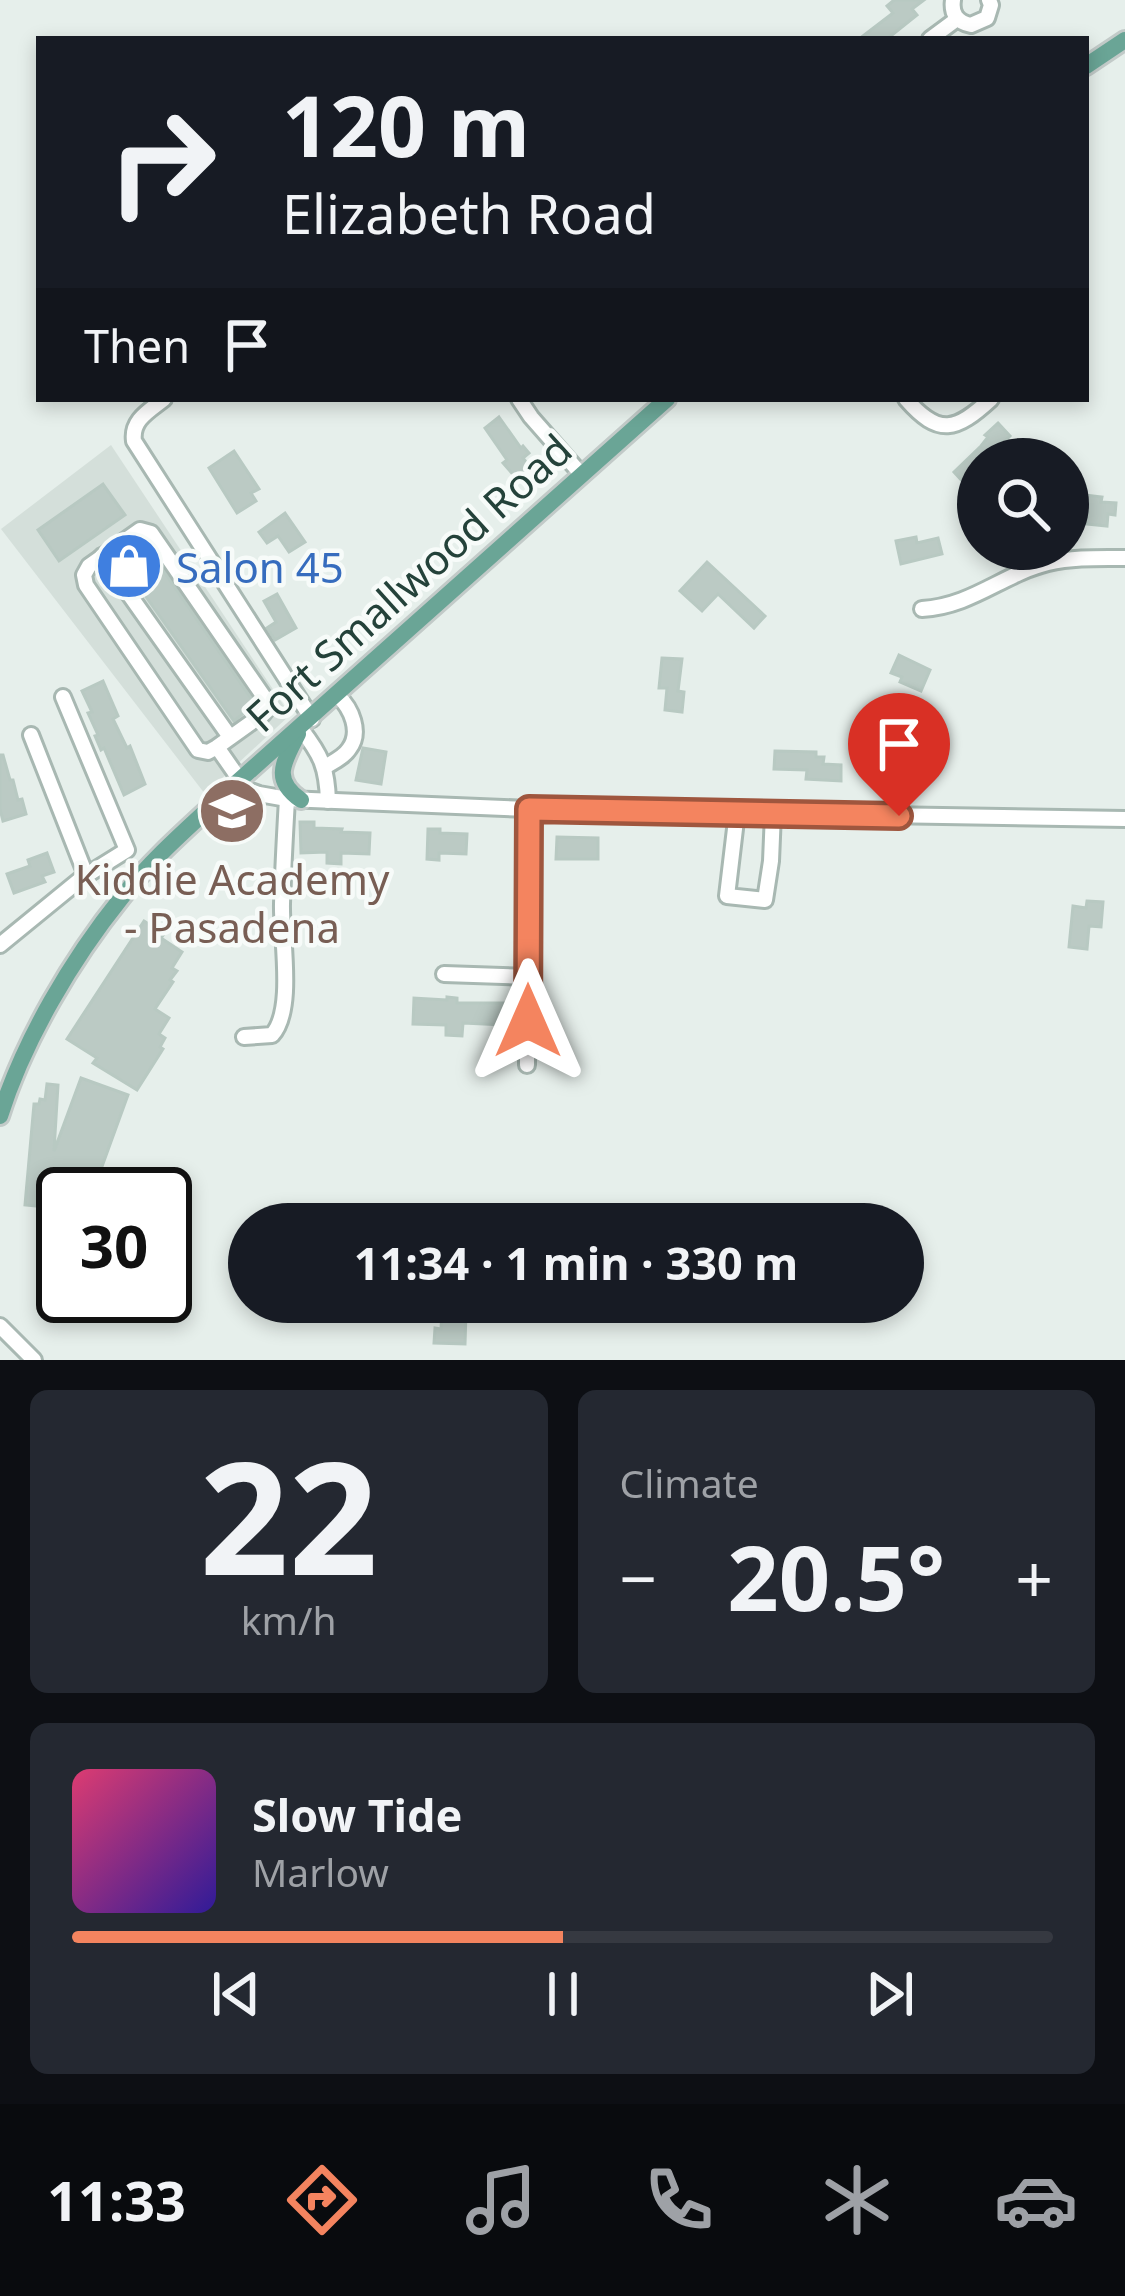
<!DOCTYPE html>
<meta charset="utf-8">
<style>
body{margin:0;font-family:"Noto Sans",sans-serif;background:#242831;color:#f1f3f6;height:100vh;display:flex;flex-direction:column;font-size:45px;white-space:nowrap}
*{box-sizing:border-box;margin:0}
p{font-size:39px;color:#9ea1a6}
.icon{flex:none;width:66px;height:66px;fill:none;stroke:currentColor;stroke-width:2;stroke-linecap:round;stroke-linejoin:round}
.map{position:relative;height:1360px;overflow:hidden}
.side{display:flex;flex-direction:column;gap:30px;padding:30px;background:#0d0f14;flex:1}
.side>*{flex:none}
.banner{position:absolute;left:36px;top:36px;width:1053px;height:366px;border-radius:0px;box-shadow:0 6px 18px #0003;background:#171b24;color:#f1f3f6;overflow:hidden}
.buttons{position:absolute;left:957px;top:438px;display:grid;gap:24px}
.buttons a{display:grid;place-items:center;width:132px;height:132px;border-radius:50%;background:#171b24;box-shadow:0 6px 18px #0003;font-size:60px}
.speed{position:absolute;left:36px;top:1167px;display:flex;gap:24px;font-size:60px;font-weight:700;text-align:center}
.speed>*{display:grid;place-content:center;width:156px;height:156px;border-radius:50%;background:#171b24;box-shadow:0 6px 18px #0003;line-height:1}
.speed .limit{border:6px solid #111;border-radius:18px;background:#fff;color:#111}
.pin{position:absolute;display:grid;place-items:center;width:102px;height:102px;color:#fff;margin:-123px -51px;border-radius:50% 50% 50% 0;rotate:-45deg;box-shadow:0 0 12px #0007}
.pin .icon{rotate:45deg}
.me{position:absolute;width:132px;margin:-66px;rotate:0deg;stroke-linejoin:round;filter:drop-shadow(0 0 9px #0008)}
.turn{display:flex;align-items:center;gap:42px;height:252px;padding:0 48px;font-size:54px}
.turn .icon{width:156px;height:156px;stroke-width:2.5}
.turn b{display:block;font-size:84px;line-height:102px}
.then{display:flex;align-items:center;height:114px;padding:0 48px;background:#0003;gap:24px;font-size:45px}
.big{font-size:90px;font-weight:700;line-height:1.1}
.side .card{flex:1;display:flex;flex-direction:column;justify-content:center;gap:18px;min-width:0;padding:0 42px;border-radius:18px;background:#242831}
.side .dial{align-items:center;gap:0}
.dial b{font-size:156px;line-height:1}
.song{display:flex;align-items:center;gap:36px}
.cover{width:144px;height:144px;border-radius:18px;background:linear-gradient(135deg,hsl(340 70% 55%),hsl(250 70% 35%))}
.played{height:12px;border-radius:6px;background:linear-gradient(90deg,#f4845f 50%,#363941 50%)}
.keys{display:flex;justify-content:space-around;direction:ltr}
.heat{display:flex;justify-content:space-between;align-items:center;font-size:66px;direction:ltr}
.side .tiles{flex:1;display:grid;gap:30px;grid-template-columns:1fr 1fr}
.card:last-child{grid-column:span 2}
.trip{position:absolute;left:228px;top:1203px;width:696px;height:120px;border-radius:60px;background:#171b24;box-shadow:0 6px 18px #0003;font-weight:700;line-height:120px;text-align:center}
.menu{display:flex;height:192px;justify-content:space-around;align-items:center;background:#090b0e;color:#9ea1a6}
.menu .icon{width:84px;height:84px}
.menu .current{color:#f4845f}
.menu b{font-size:54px;color:#f1f3f6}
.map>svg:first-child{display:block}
.built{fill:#d4dfda}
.building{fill:#bbcac4;stroke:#b8c9c2;stroke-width:3}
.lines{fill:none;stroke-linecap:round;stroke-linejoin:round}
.minor-casing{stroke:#a8b8b2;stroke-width:20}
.major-casing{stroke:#c2cac8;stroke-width:22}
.minor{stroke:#fff;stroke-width:14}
.major{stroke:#6aa596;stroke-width:16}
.route-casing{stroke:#9f563e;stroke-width:30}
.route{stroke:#f4845f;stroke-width:21}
.labels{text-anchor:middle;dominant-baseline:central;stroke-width:9;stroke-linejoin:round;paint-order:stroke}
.shop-label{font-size:42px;fill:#366cbe;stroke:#f7fbf9;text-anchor:start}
.street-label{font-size:42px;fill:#24423a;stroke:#f7fbf9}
.education-label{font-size:42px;fill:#785e54;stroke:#f7fbf9}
</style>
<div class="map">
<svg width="1125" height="1360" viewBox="0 0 1125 1360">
<rect width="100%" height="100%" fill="#e6efeb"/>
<polygon class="built" points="111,445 290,715 205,794 1,529"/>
<g class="building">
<polygon points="894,0 924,0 912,9 917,15 887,39 859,39 893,13 887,6"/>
<polygon points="499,417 521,448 523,446 529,453 523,458 530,467 516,478 503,463 507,460 485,428"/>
<polygon points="998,423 1010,436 1007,439 1011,443 1002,451 997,446 984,459 978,459 978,471 965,484 954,472 981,446 988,437 985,435"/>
<polygon points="234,451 259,489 251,493 256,501 237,513 209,468"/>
<polygon points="103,484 125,515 59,561 38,530"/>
<polygon points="1068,493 1102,497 1101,502 1116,503 1115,515 1108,514 1107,526 1086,524 1088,513 1068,513"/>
<polygon points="285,513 305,542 289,552 278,536 267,543 259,532"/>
<polygon points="916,537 917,543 938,538 942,554 901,564 896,541"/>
<polygon points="147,547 255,704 234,721 123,564"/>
<polygon points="707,562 765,616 754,628 718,594 702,611 680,591"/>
<polygon points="277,594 296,628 275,640 267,628 276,622 264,601"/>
<polygon points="899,655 930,670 921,691 900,682 902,677 891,673"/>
<polygon points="662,658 682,659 678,691 684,692 682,712 665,710 667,688 659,688"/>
<polygon points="103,681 118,716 113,719 127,748 130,746 145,784 124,795 104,748 101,750 95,736 98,735 88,713 92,712 82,691"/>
<polygon points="864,747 898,749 897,771 863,770"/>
<polygon points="363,748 386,752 381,784 356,780"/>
<polygon points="775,751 816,752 816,757 824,757 823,764 841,765 841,781 806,779 807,770 774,769"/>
<polygon points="0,755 3,755 10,780 13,780 18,800 22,799 26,814 3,821 0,809"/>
<polygon points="300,822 314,822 314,828 342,829 341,832 370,833 369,854 341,853 341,864 327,863 327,852 301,853"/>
<polygon points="428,829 440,829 440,833 467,834 466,854 439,853 439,860 427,859"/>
<polygon points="557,837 598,838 598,859 556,859"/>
<polygon points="47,853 54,872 42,876 45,882 14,893 7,874 30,866 28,860"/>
<polygon points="1087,901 1103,902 1101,927 1089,926 1087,949 1069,947 1073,906 1086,908"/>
<polygon points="144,921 164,934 161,938 182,952 172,968 177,971 170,980 173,982 155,1009 169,1018 159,1034 165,1038 160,1047 163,1049 137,1090 93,1063 97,1058 67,1039"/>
<polygon points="447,997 457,998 457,1003 504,1003 503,1025 463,1023 462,1036 446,1035 446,1025 413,1024 414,998 447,1000"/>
<polygon points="81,1078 128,1095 92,1194 62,1194 57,1206 37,1198 37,1206 25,1205 34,1104 39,1104 40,1099 45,1100 47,1084 58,1085 54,1151"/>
<polygon points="442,1310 466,1312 465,1344 434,1343 435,1328 441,1329"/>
</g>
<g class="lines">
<g class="minor-casing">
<g id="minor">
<path d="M 953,0 C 951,14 957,22 971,25 L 987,18 L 991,5 L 989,0"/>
<polyline points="930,39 957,19"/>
<path d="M 164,399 C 149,411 131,420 134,441 L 312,719"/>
<polyline points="519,399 531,417 581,474"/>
<path d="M 906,399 C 939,437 956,431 991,399"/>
<polyline points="102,556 230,737"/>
<path d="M 922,609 C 972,606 1003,574 1048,563 C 1073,557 1099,558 1125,558"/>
<path d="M 301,729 C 321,755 327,767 328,801"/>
<polyline points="31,735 86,875"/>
<polyline points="217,747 263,714 267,709 266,700 151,533 140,530 89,566 84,575 86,585 198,750 208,752 217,747 240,780"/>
<path d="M 325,767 C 333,762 344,757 349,749 C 362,732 351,708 338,696"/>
<polyline points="234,785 259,794 287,799 529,809 1125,819"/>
<polyline points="737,812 727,896 765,900 771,861 773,813"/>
<polyline points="0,945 82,878 127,850 63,697"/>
<polyline points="444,974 528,977"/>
<path d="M 244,1037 L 272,1035 C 295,1010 281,937 282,904 C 283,869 285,834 287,799"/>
<polyline points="527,1065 529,809"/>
<polyline points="0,1326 34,1360"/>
</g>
</g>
<g class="major-casing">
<g id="major">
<polyline points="1086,66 1125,40"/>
<path d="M 298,734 C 284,762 271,779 301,800"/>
<path d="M 0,1116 C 24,1040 72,959 122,897 C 154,856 196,821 234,785 L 667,399"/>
</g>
</g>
<use href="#minor" class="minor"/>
<use href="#major" class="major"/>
</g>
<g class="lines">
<g class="route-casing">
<polyline id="route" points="528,1021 529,809 899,816"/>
</g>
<use href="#route" class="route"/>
</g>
<defs>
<g id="shop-disc" transform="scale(3.45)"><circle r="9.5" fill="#3f7fe0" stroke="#f7fbf9"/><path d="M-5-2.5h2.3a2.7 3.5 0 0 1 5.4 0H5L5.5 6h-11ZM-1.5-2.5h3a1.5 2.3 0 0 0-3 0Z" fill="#fff"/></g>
<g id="school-disc" transform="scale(3.45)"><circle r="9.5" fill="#8d6e63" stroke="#f7fbf9"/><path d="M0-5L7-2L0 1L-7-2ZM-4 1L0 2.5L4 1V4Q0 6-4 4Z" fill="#fff"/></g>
</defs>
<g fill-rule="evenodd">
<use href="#shop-disc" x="129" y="566"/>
<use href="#school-disc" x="232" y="811"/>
</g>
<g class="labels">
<g class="shop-label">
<text x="176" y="566">Salon 45</text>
</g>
<g class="street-label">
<text transform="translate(408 582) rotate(-42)">Fort Smallwood Road</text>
</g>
<g class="education-label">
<text x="232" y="878">Kiddie Academy<tspan x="232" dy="48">- Pasadena</tspan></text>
</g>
</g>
</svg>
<div class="buttons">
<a><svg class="icon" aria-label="search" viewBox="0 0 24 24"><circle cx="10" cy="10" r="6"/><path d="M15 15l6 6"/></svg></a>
</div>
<div class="speed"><div class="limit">30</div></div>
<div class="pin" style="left:899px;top:816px;background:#d93025"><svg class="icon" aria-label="arrive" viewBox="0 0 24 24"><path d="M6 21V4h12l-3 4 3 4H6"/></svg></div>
<svg class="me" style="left:528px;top:1021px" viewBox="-20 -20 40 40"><path d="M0-17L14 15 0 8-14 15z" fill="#f4845f" stroke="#fff" stroke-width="4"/></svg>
<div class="trip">11:34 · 1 min · 330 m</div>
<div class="banner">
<div class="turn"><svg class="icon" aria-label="right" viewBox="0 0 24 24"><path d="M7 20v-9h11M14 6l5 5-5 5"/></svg><div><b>120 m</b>Elizabeth Road</div></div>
<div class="then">Then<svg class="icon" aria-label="arrive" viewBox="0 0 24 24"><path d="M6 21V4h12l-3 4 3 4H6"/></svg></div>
</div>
</div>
<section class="side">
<div class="tiles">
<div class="card dial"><b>22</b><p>km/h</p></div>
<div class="card"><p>Climate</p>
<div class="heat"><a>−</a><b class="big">20.5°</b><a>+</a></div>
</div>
<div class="card">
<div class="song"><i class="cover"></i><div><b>Slow Tide</b><p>Marlow</p></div></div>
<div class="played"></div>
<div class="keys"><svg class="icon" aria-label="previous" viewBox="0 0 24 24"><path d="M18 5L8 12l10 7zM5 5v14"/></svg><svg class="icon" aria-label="pause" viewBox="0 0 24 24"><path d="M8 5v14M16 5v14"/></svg><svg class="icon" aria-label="next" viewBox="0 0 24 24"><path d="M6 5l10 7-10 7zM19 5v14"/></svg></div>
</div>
</div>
</section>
<nav class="menu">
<b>11:33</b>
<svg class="icon current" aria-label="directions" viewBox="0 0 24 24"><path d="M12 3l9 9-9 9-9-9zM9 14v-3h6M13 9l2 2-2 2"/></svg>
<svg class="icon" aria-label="music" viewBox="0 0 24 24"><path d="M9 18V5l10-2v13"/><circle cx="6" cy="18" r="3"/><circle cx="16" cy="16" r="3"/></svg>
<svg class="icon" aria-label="phone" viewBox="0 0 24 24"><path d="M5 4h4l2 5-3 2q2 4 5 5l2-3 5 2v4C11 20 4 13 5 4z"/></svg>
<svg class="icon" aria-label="climate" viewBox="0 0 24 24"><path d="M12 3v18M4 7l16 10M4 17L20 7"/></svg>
<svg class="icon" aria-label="car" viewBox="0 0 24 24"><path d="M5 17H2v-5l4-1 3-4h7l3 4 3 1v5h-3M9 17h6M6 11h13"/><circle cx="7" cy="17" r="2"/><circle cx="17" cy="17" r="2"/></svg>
</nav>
